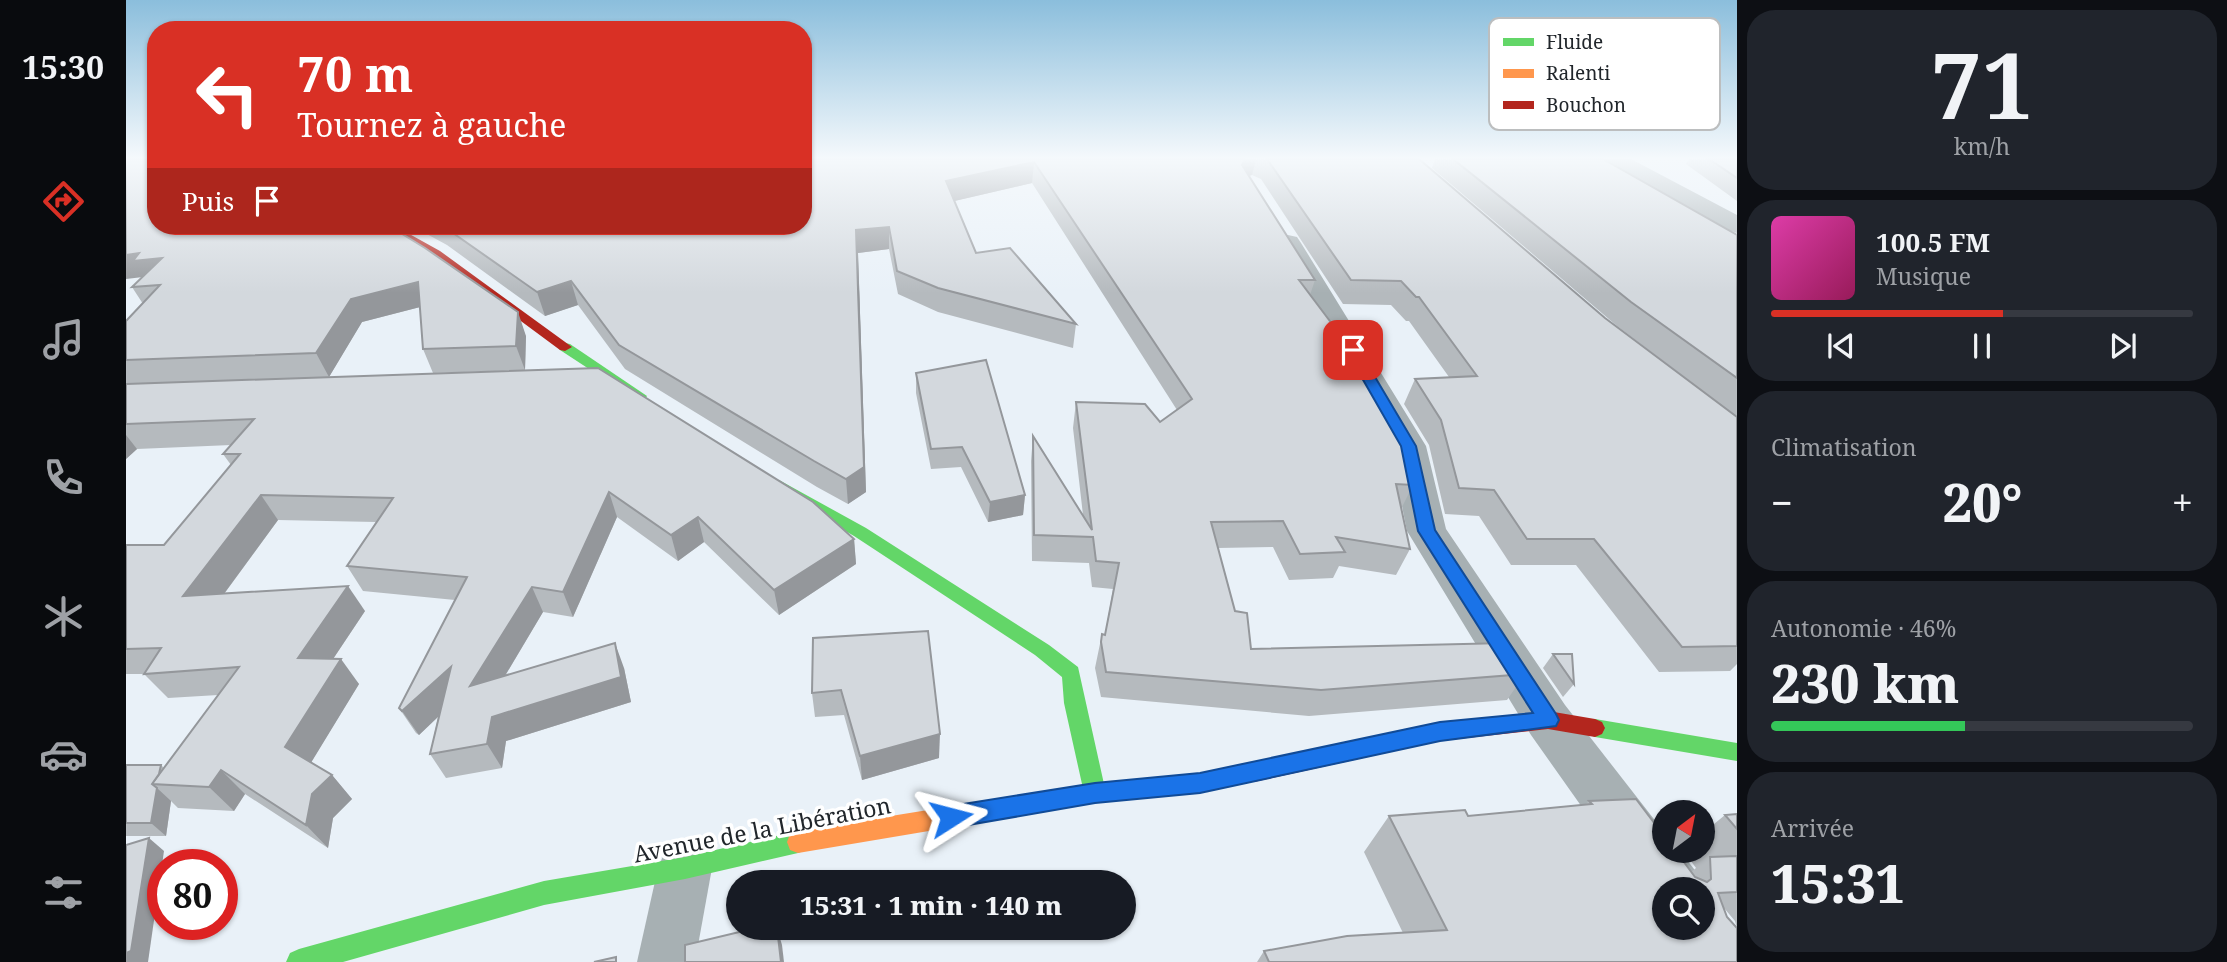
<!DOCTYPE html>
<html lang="fr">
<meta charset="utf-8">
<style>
body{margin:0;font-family:"Noto Serif",serif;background:#20242c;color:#f1f3f6;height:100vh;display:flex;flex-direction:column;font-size:26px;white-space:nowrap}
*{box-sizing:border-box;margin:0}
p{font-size:23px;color:#9ea1a6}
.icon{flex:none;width:38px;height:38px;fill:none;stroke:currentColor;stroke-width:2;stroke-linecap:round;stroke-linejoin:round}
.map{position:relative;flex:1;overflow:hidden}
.sheet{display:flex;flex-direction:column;gap:10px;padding:10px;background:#0d0f14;width:490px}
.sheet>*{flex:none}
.hud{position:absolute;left:21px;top:21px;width:665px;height:214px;border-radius:28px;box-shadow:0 2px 5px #0004;background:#d93025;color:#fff;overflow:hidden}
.needle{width:46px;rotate:32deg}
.buttons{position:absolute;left:1526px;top:800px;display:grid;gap:14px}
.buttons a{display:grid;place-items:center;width:63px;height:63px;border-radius:50%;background:#171b24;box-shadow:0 2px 5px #0004;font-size:35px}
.speed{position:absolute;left:21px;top:849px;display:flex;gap:14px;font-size:35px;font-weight:700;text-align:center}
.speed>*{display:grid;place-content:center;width:91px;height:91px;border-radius:50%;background:#171b24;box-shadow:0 2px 5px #0004;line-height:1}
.speed .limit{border:10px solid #d22;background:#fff;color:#111}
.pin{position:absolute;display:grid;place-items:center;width:60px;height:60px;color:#fff;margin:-30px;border-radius:14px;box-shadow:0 4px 10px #0006}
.me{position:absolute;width:77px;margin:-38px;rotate:81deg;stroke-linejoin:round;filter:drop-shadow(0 0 5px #0008)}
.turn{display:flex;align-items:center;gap:24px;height:147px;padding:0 35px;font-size:32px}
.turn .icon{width:91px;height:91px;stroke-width:2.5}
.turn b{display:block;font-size:49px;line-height:60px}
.then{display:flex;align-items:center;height:66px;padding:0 35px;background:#0003;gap:14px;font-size:26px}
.big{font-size:52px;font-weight:800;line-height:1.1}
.sheet .widget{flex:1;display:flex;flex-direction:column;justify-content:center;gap:10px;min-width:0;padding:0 24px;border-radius:28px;background:#20242c}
.sheet .dial{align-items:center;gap:0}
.dial b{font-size:91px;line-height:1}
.song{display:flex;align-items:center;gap:21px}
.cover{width:84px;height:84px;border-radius:10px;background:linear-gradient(135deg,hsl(320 70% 55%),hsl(330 70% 35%))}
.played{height:7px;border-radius:4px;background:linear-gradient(90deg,#d93025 55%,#363941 55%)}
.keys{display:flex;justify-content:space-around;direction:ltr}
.heat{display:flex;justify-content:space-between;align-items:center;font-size:38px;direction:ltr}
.charge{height:10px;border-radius:5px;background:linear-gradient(90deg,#34c759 46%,#363941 0)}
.trip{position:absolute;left:600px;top:870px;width:410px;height:70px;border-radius:35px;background:#171b24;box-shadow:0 2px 5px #0004;font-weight:800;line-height:70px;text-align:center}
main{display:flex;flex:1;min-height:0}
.tab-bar{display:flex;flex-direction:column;width:126px;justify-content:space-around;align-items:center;background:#090b0e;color:#9ea1a6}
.tab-bar .icon{width:49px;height:49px}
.tab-bar .selected{color:#d93025}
.tab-bar b{font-size:32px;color:#f1f3f6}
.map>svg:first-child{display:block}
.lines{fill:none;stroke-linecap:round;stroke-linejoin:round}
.street{fill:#a7b0b3;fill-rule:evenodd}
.fast{fill:#63d668;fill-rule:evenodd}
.slow{fill:#ff974d;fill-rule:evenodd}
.jam{fill:#b3261e;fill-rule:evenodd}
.wall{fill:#b5babe;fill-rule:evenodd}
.shaded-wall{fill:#94979b}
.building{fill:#d3d8dd;stroke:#94979b;stroke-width:2;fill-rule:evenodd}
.route{fill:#1a73e8;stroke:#114b97;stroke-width:2}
.labels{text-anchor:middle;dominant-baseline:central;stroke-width:7;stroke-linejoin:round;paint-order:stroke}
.near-street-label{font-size:23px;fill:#21262b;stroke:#fff}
.key{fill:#fff;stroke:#bcbebf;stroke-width:2}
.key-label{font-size:19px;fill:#21262b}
</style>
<main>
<nav class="tab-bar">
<b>15:30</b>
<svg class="icon selected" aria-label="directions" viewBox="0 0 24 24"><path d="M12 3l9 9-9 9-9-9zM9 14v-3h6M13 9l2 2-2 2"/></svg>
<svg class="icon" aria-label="music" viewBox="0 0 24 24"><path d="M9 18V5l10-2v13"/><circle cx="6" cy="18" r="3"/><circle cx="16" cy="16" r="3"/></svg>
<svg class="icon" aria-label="phone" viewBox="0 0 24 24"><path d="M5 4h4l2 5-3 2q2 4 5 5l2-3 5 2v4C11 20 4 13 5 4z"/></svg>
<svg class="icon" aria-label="climate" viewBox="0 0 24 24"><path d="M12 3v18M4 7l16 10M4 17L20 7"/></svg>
<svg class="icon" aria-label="car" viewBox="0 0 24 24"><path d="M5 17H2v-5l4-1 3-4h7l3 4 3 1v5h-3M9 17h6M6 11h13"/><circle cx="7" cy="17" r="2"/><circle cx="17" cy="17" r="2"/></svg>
<svg class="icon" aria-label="filters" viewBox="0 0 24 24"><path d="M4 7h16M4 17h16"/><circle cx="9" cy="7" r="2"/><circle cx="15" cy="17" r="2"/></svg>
</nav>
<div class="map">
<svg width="1611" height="962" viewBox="0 0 1611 962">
<rect width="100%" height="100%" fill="#e9f1f8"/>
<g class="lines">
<g class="street">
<polygon points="1478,159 1505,159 1611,215 1611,233 1602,230 1481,164"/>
<polygon points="1162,235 1171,237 1175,243 1300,446 1320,529 1439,705 1538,832 1538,850 1553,850 1568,869 1576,889 1538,889 1538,913 1528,909 1405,735 1281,531 1264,446 1149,243 1153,237"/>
<polygon points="559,841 578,849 586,868 569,962 511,962 532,868 540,849"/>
</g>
<g class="fast">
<polygon points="439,343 444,344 521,396 519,399 509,399 434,350 432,347"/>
<polygon points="653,480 740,528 923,645 952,667 980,793 977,800 969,803 961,800 958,793 938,703 936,677 909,655 728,536 647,489 645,485"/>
<polygon points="1469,719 1611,743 1611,761 1469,737 1462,734 1459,728 1462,722"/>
<polygon points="672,831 680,834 683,842 680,850 672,853 559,879 418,905 217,962 160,962 164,953 173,949 418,881 559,857"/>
</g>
<polygon class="slow" points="1128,762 1136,765 1139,772 1136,779 1074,793 969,803 672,853 664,850 661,842 664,834 672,831 969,783 1074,773"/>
<g class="jam">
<polygon points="257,226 269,226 314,251 446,347 439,351 434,350 306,255"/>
<polygon points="1422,711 1469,719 1476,722 1479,728 1476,734 1469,737 1422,729 1314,741 1128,782 1120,779 1117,772 1120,765 1128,762 1314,723"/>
</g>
</g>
<g class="wall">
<polygon points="677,159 1293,159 1479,318 1611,417 1611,664 1604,671 1533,672 1450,565 1385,565 1353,516 1319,514 1303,445 1278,404 1289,379 1323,377 1283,321 1280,321 1265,305 1217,304 1135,179 1126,175 1123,176 1189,280 1184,295 1287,485 1275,509 1284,549 1270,575 1213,566 1207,578 1163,580 1147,547 1092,548 1109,611 1125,649 1399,674 1381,700 1183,716 975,697 969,668 976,634 979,634 987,589 966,587 963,563 906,561 905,461 907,436 957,515 947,428 950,402 1034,422 1051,410 906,183 828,201 850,253 950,324 947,348 812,312 772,294 763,249 732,253 740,492 722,504 691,487 499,369 452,305 419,316 321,245 286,226 677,226"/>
<polygon points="1309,159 1477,159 1611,235 1611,417 1491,326 1306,168"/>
<polygon points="1563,159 1611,159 1611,201 1560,164"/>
<polygon points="30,226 400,336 399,370 307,373 297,349 294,307 236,322 203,377 728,539 730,564 653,615 578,542 552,561 491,517 447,617 417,612 379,676 498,668 505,702 380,741 376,768 320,778 304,754 312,717 293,735 290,733 273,708 329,600 237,591 221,566 250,522 152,520 98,594 239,611 207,659 233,684 185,762 206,775 226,799 207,818 202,848 119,794 108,811 52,808 45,801 40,836 0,836 0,765 35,765 38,768 92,695 42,698 18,674 0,674 0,545 38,545 105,465 97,454 105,445 11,449 0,459 0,321 17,304 6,287 17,277"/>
<polygon points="790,373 899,495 897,515 862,522 835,467 805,469 790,393"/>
<polygon points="687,638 813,758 736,780 718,715 689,717 686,693"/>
<polygon points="1427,654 1448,684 1437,697 1417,668"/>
<path d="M 1463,801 L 1565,872 L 1570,868 L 1557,850 L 1577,850 L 1577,833 L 1599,815 L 1611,814 L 1611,962 L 1131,962 L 1138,951 L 1277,933 L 1238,852 L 1263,816 L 1342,816 L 1459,805 ZM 1598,908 L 1609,921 L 1611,928 L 1601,917 Z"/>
</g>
<g class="shaded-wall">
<polygon points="1119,159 1130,159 1126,175 1115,178 1116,165"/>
<polygon points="908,162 906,183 820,203 820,181"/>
<polygon points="763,227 763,249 732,253 740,492 722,504 720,479 730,230"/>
<polygon points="13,253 36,258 17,277 0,279 0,255"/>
<polygon points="445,281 452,305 419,316 411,292"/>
<polygon points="292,282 302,305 236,322 203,377 190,353 225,299"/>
<polygon points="392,312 400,336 399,370 390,346"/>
<polygon points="0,435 11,449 0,459"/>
<polygon points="483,492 491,517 447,617 437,592"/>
<polygon points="135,495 152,520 78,621 57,596"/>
<polygon points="899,495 897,515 862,522 864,502"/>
<polygon points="572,517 578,542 552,561 545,535"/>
<polygon points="728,539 730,564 653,615 648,590"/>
<polygon points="222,586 239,611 191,683 172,658"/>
<polygon points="406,587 417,612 358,711 344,686"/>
<polygon points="489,643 498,668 505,702 380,741 376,768 361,744 366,717"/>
<polygon points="215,659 233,684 180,771 159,747"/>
<polygon points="325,667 339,691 293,735 276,711"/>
<polygon points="814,734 813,758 736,780 734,756"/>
<polygon points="95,770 119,794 108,811 83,787"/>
<polygon points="206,775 226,799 207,818 202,848 180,825 186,794"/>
<polygon points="31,788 45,801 40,836 25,823"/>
<polygon points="23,838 38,851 22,962 0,962 0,953"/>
<polygon points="651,928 656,945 658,962 655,962"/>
</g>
<g class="building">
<polygon points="0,159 30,159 30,226 263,226 299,248 392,312 390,346 297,349 292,282 225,299 190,353 0,360 0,321 34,285 6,287 36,258 7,261 13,253 0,255"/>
<polygon points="677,159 1119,159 1116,165 1189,280 1173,280 1246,377 1273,422 1287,485 1270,484 1284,549 1210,537 1219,552 1174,554 1157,521 1085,522 1109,611 1121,613 1125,649 1380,643 1399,674 1195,690 980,672 975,642 976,634 979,635 993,563 970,561 967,537 908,535 907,436 966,530 950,402 1019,404 1034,422 1066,399 908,162 820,181 850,253 884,248 950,324 812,288 771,271 763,227 730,230 738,467 720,479 688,461 493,345 445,281 411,292 317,226 677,226"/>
<polygon points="1141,159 1293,159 1479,318 1611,417 1611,646 1556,647 1468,539 1401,539 1368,490 1333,488 1315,420 1289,379 1351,376 1293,297 1290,297 1275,281 1225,280"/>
<polygon points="1327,159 1477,159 1611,235 1611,378 1505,302"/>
<polygon points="1583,159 1611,159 1611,178"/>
<polygon points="860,360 899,495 864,502 836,447 805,449 790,373"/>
<polygon points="472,368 687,502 728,539 648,590 572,517 545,535 483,492 437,592 406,587 344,686 489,643 495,677 366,717 361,744 304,754 325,667 276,711 273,708 341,577 221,566 267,498 135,495 57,596 222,586 172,658 215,659 159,747 206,775 186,794 180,825 95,770 83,787 26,784 113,667 18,674 35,648 0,649 0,545 38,545 114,454 97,454 128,419 0,424 0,384"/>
<polygon points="802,631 814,734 734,756 715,690 686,693 687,638"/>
<polygon points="1427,654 1446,654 1448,684"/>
<polygon points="0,765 35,765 33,774 26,784 31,788 25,823 0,823"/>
<path d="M 1510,799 L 1538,836 L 1538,850 L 1549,850 L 1569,877 L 1581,882 L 1585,879 L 1584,857 L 1611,856 L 1611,892 L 1592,893 L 1601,917 L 1611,928 L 1611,962 L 1143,962 L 1138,951 L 1221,936 L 1321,930 L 1263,816 L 1339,810 L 1342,816 L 1466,804 L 1463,801 ZM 1538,889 L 1577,889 L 1577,928 L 1538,928 Z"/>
<polygon points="1611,814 1611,829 1599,815"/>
<polygon points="23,838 5,951 0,953 0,845"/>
<polygon points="630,928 651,928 655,962 559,962 559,945"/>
<polygon points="490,957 490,962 468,962"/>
</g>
<linearGradient id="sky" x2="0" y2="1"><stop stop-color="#8bbedc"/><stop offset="0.54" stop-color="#f5f9fc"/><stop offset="1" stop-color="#f5f9fc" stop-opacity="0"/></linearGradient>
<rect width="1611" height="293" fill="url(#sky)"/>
<polygon class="route" points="1227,346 1233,350 1290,446 1309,530 1430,714 1433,720 1430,726 1314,741 1074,793 969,803 825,828 817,825 814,817 817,810 825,806 969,783 1074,773 1314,722 1407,713 1292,531 1275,446 1220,350"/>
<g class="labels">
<g class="near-street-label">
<text transform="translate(636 829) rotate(-11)">Avenue de la Libération</text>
</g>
</g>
<rect x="1363" y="18" width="231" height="112" rx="10" class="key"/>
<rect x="1377" y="38" width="31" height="8" fill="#63d668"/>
<rect x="1377" y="69" width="31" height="9" fill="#ff974d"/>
<rect x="1377" y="101" width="31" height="8" fill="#b3261e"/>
<g class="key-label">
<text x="1420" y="49">Fluide</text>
<text x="1420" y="80">Ralenti</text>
<text x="1420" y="112">Bouchon</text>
</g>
</svg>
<div class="buttons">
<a><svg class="needle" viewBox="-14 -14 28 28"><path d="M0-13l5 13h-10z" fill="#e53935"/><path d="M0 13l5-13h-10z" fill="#9ea1a6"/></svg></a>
<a><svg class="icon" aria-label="search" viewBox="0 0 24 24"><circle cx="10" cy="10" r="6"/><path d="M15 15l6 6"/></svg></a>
</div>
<div class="speed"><div class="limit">80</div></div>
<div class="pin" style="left:1227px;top:350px;background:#d93025"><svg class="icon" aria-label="arrive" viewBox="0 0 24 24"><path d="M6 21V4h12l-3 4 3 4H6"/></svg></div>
<svg class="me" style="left:825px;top:817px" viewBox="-20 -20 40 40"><path d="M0-17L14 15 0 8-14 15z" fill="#1a73e8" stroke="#fff" stroke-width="4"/></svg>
<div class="trip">15:31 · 1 min · 140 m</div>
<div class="hud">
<div class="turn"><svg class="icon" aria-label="left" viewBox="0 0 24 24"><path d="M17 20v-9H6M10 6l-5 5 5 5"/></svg><div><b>70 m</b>Tournez à gauche</div></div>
<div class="then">Puis<svg class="icon" aria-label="arrive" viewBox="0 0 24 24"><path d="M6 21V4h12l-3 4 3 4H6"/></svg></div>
</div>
</div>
<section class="sheet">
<div class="widget dial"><b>71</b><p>km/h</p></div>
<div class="widget">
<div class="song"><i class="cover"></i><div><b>100.5 FM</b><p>Musique</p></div></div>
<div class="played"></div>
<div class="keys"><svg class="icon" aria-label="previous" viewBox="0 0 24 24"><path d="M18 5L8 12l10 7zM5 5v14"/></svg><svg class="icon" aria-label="pause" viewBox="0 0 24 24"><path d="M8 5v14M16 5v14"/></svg><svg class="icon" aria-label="next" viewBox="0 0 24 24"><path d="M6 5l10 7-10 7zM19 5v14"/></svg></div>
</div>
<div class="widget"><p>Climatisation</p>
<div class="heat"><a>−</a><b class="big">20°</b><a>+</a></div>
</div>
<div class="widget"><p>Autonomie · 46%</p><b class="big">230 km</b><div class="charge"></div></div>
<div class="widget"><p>Arrivée</p><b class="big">15:31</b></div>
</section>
</main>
